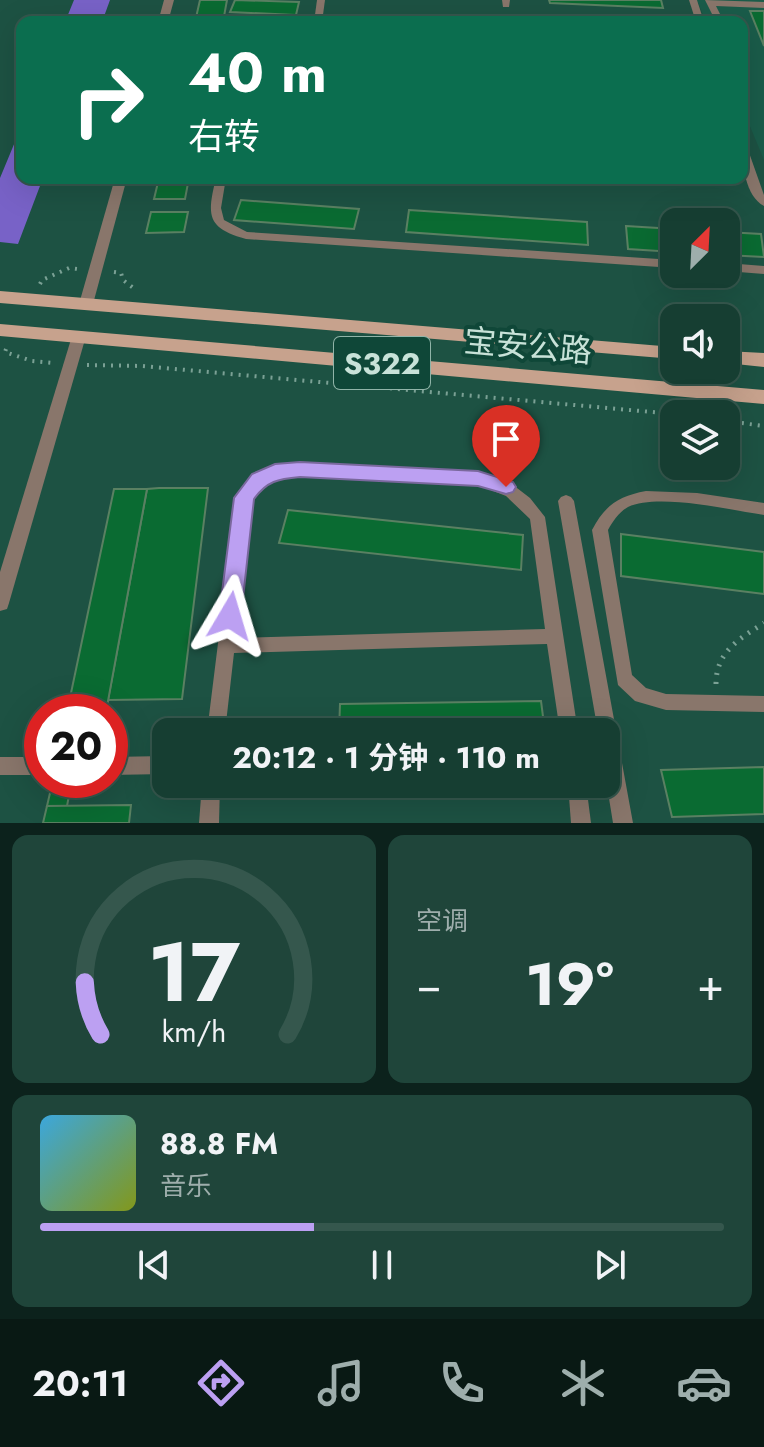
<!DOCTYPE html>
<html lang="zh">
<meta charset="utf-8">
<style>
body{margin:0;font-family:Jost,"Noto Sans SC",sans-serif;background:#1f453a;color:#f1f3f6;height:100vh;display:flex;flex-direction:column;font-size:30px;white-space:nowrap}
*{box-sizing:border-box;margin:0}
p{font-size:26px;color:#9eaeac}
.icon{flex:none;width:44px;height:44px;fill:none;stroke:currentColor;stroke-width:2;stroke-linecap:round;stroke-linejoin:round}
.map{position:relative;height:823px;overflow:hidden}
.panel{display:flex;flex-direction:column;gap:12px;padding:12px;background:#0c221c;flex:1}
.panel>*{flex:none}
.guide{position:absolute;left:16px;top:16px;width:732px;height:168px;border-radius:16px;box-shadow:0 8px 32px #0002,0 0 0 2px #35574d;background:#0b6e4f;color:#fff;overflow:hidden}
.needle{width:52px;rotate:24deg}
.fabs{position:absolute;left:660px;top:208px;display:grid;gap:16px}
.fabs a{display:grid;place-items:center;width:80px;height:80px;border-radius:16px;background:#163e32;box-shadow:0 8px 32px #0002,0 0 0 2px #35574d;font-size:40px}
.speed{position:absolute;left:24px;top:694px;display:flex;gap:16px;font-size:40px;font-weight:700;text-align:center}
.speed>*{display:grid;place-content:center;width:104px;height:104px;border-radius:50%;background:#163e32;box-shadow:0 8px 32px #0002,0 0 0 2px #35574d;line-height:1}
.speed .limit{border:12px solid #d22;background:#fff;color:#111}
.pin{position:absolute;display:grid;place-items:center;width:68px;height:68px;color:#fff;margin:-82px -34px;border-radius:50% 50% 50% 0;rotate:-45deg;box-shadow:0 0 8px #0007}
.pin .icon{rotate:45deg}
.me{position:absolute;width:88px;margin:-44px;rotate:7deg;stroke-linejoin:round;filter:drop-shadow(0 0 6px #0008)}
.turn{display:flex;align-items:center;gap:28px;height:168px;padding:0 40px;font-size:36px}
.turn .icon{width:104px;height:104px;stroke-width:2.5}
.turn b{display:block;font-size:56px;line-height:68px}
.big{font-size:60px;font-weight:700;line-height:1.1}
.panel .card{flex:1;display:flex;flex-direction:column;justify-content:center;gap:12px;min-width:0;padding:0 28px;border-radius:16px;background:#1f453a}
.panel .dial{align-items:center;gap:0}
.dial svg{height:208px;overflow:visible;fill:none;stroke:#35574d;stroke-width:7;stroke-linecap:round;text-anchor:middle}
.dial text{fill:#f1f3f6;stroke:none}
.song{display:flex;align-items:center;gap:24px}
.cover{width:96px;height:96px;border-radius:12px;background:linear-gradient(135deg,hsl(200 70% 55%),hsl(70 70% 35%))}
.played{height:8px;border-radius:4px;background:linear-gradient(90deg,#bca0f2 40%,#35574d 40%)}
.keys{display:flex;justify-content:space-around;direction:ltr}
.heat{display:flex;justify-content:space-between;align-items:center;font-size:44px;direction:ltr}
.panel .tiles{flex:1;display:grid;gap:12px;grid-template-columns:1fr 1fr}
.card:last-child{grid-column:span 2}
.trip{position:absolute;left:152px;top:718px;width:468px;height:80px;border-radius:16px;background:#163e32;box-shadow:0 8px 32px #0002,0 0 0 2px #35574d;font-weight:700;line-height:80px;text-align:center}
.dock{display:flex;height:128px;justify-content:space-around;align-items:center;background:#091914;color:#9eaeac}
.dock .icon{width:56px;height:56px}
.dock .on{color:#bca0f2}
.dock b{font-size:36px;color:#f1f3f6}
.map>svg:first-child{display:block}
.built{fill:#1a5c4a}
.water{fill:#7862c7}
.building{fill:#0a6b32;stroke:#5a8062;stroke-width:2}
.lines{fill:none;stroke-linecap:round;stroke-linejoin:round}
.path-far1{stroke:#7ba195;stroke-width:4;stroke-dasharray:2 6;stroke-linecap:butt}
.path{stroke:#7ba195;stroke-width:5;stroke-dasharray:2 7;stroke-linecap:butt}
.service{fill:#89766b;fill-rule:evenodd}
.minor{fill:#89766b;fill-rule:evenodd}
.primary{fill:#c7a28d;fill-rule:evenodd}
.route{fill:#bca0f2;stroke:#7a689d;stroke-width:2}
.labels{text-anchor:middle;dominant-baseline:central;stroke-width:8;stroke-linejoin:round;paint-order:stroke}
.shield{fill:#0f4738;stroke:#90b4a8;stroke-width:2}
.shield-label{font-size:30px;font-weight:bold;fill:#c8e2d8}
.street-label{font-size:32px;fill:#c8e2d8;stroke:#0f4738}
</style>
<div class="map">
<svg width="764" height="823" viewBox="0 0 764 823">
<rect width="100%" height="100%" fill="#1d5243"/>
<polygon class="built" points="697,0 764,0 764,160 742,107 742,22 706,22"/>
<g class="water">
<polygon points="74,0 110,0 102,22 65,22"/>
<polygon points="22,125 22,178 43,178 18,244 0,242 0,178"/>
</g>
<g class="building">
<polygon points="200,0 227,0 223,22 195,22"/>
<polygon points="235,0 299,2 296,15 230,12"/>
<polygon points="549,0 661,0 663,8 550,3"/>
<polygon points="750,11 764,11 764,46"/>
<polygon points="159,178 189,178 185,199 154,199"/>
<polygon points="241,200 359,209 354,229 234,220"/>
<polygon points="409,210 587,222 588,245 406,232"/>
<polygon points="151,212 188,212 184,232 146,233"/>
<polygon points="626,226 674,229 674,252 628,249"/>
<polygon points="726,232 761,234 764,257 726,255"/>
<polygon points="159,488 208,488 182,699 108,700 147,489"/>
<polygon points="114,489 147,489 106,712 67,712"/>
<polygon points="288,510 523,535 521,570 279,543"/>
<polygon points="621,534 764,552 764,594 621,576"/>
<polygon points="541,701 545,732 339,732 340,704"/>
<polygon points="764,767 764,814 672,817 661,770"/>
<polygon points="53,780 72,780 67,806 47,806"/>
<polygon points="131,805 129,823 43,823 47,806"/>
</g>
<g class="lines">
<g class="path-far1">
<polyline points="114,272 121,273 123,280 136,290"/>
<polyline points="40,284 42,280 69,268 78,269"/>
<polyline points="6,349 5,352 32,361 54,363"/>
<polyline points="87,365 142,366 674,414"/>
<polyline points="726,421 764,426"/>
</g>
<path class="path" d="M 716,684 C 716,652 739,639 764,623"/>
<g class="service">
<polygon points="317,0 325,0 322,22 314,22"/>
<polygon points="502,0 510,0 509,7 503,7"/>
<polygon points="689,0 697,0 704,22 696,22"/>
<polygon points="705,0 764,2 764,8 716,6 724,22 716,22"/>
<path d="M 742,144 L 747,147 L 764,195 L 764,206 C 745,196 742,164 742,144 Z"/>
<path d="M 216,178 L 226,178 L 221,208 L 224,220 L 247,232 L 674,260 L 674,268 L 246,239 C 206,228 207,215 216,178 Z"/>
<polygon points="726,263 764,266 764,274 726,271"/>
<path d="M 300,463 L 478,473 L 517,488 L 530,498 L 545,517 L 578,732 L 560,732 L 547,644 L 234,653 L 225,732 L 207,732 L 236,498 C 251,474 273,467 300,463 ZM 300,475 L 478,485 L 506,496 L 530,519 L 545,629 L 236,638 L 251,500 L 273,480 Z"/>
<path d="M 646,491 L 697,493 L 764,503 L 764,515 C 731,510 658,493 628,507 C 619,512 613,521 608,530 L 632,675 L 646,688 L 666,694 L 764,696 L 764,712 L 666,710 L 635,701 L 618,685 L 592,530 C 605,505 619,496 646,491 Z"/>
<polygon points="566,495 571,497 574,501 633,823 613,823 606,780 606,732 598,732 558,501 561,497"/>
<polygon points="166,756 166,774 110,775 110,757"/>
<rect x="0" y="757" width="42" height="18"/>
<polygon points="202,784 220,784 219,823 199,823"/>
<polygon points="568,784 586,784 591,823 571,823"/>
</g>
<g class="minor">
<polygon points="164,0 174,0 168,22 158,22"/>
<polygon points="115,178 127,178 93,304 86,309 79,304"/>
<polygon points="79,331 86,336 9,603 7,609 0,611 0,572 72,336"/>
</g>
<g class="primary">
<polygon points="0,291 674,347 674,359 0,303"/>
<polygon points="0,324 764,390 764,404 0,336"/>
<polygon points="726,351 764,353 764,367 726,363"/>
</g>
</g>
<path class="route" d="M 300,462 L 478,471 L 513,482 L 516,487 L 513,492 L 506,494 L 478,486 L 300,477 C 278,479 267,481 254,499 L 241,616 L 238,623 L 230,626 L 222,623 L 219,616 L 234,498 L 252,474 L 275,464 Z"/>
<g class="labels">
<rect class="shield" x="334" y="337" width="96" height="52" rx="6"/>
<g class="shield-label">
<text x="382" y="363">S322</text>
</g>
<g class="street-label">
<text transform="translate(528 346) rotate(5)">宝安公路</text>
</g>
</g>
</svg>
<div class="fabs">
<a><svg class="needle" viewBox="-14 -14 28 28"><path d="M0-13l5 13h-10z" fill="#e53935"/><path d="M0 13l5-13h-10z" fill="#9eaeac"/></svg></a>
<a><svg class="icon" aria-label="sound" viewBox="0 0 24 24"><path d="M4 9h4l5-4v14l-5-4H4zM17 9q2 3 0 6"/></svg></a>
<a><svg class="icon" aria-label="layers" viewBox="0 0 24 24"><path d="M12 4l9 5-9 5-9-5zM3 14l9 5 9-5"/></svg></a>
</div>
<div class="speed"><div class="limit">20</div></div>
<div class="pin" style="left:506px;top:487px;background:#d93025"><svg class="icon" aria-label="arrive" viewBox="0 0 24 24"><path d="M6 21V4h12l-3 4 3 4H6"/></svg></div>
<svg class="me" style="left:230px;top:616px" viewBox="-20 -20 40 40"><path d="M0-17L14 15 0 8-14 15z" fill="#bca0f2" stroke="#fff" stroke-width="4"/></svg>
<div class="trip">20:12 · 1 分钟 · 110 m</div>
<div class="guide">
<div class="turn"><svg class="icon" aria-label="right" viewBox="0 0 24 24"><path d="M7 20v-9h11M14 6l5 5-5 5"/></svg><div><b>40 m</b>右转</div></div>
</div>
</div>
<section class="panel">
<div class="tiles">
<div class="card dial"><svg viewBox="0 0 100 80">
<path d="M14 69A42 42 0 1 1 86 69"/>
<path d="M14 69A42 42 0 0 1 8 49" stroke="#bca0f2"/>
<text x="50" y="56" font-size="32" font-weight="700">17</text>
<text x="50" y="72" font-size="11">km/h</text>
</svg></div>
<div class="card"><p>空调</p>
<div class="heat"><a>−</a><b class="big">19°</b><a>+</a></div>
</div>
<div class="card">
<div class="song"><i class="cover"></i><div><b>88.8 FM</b><p>音乐</p></div></div>
<div class="played"></div>
<div class="keys"><svg class="icon" aria-label="previous" viewBox="0 0 24 24"><path d="M18 5L8 12l10 7zM5 5v14"/></svg><svg class="icon" aria-label="pause" viewBox="0 0 24 24"><path d="M8 5v14M16 5v14"/></svg><svg class="icon" aria-label="next" viewBox="0 0 24 24"><path d="M6 5l10 7-10 7zM19 5v14"/></svg></div>
</div>
</div>
</section>
<nav class="dock">
<b>20:11</b>
<svg class="icon on" aria-label="directions" viewBox="0 0 24 24"><path d="M12 3l9 9-9 9-9-9zM9 14v-3h6M13 9l2 2-2 2"/></svg>
<svg class="icon" aria-label="music" viewBox="0 0 24 24"><path d="M9 18V5l10-2v13"/><circle cx="6" cy="18" r="3"/><circle cx="16" cy="16" r="3"/></svg>
<svg class="icon" aria-label="phone" viewBox="0 0 24 24"><path d="M5 4h4l2 5-3 2q2 4 5 5l2-3 5 2v4C11 20 4 13 5 4z"/></svg>
<svg class="icon" aria-label="climate" viewBox="0 0 24 24"><path d="M12 3v18M4 7l16 10M4 17L20 7"/></svg>
<svg class="icon" aria-label="car" viewBox="0 0 24 24"><path d="M5 17H2v-5l4-1 3-4h7l3 4 3 1v5h-3M9 17h6M6 11h13"/><circle cx="7" cy="17" r="2"/><circle cx="17" cy="17" r="2"/></svg>
</nav>
